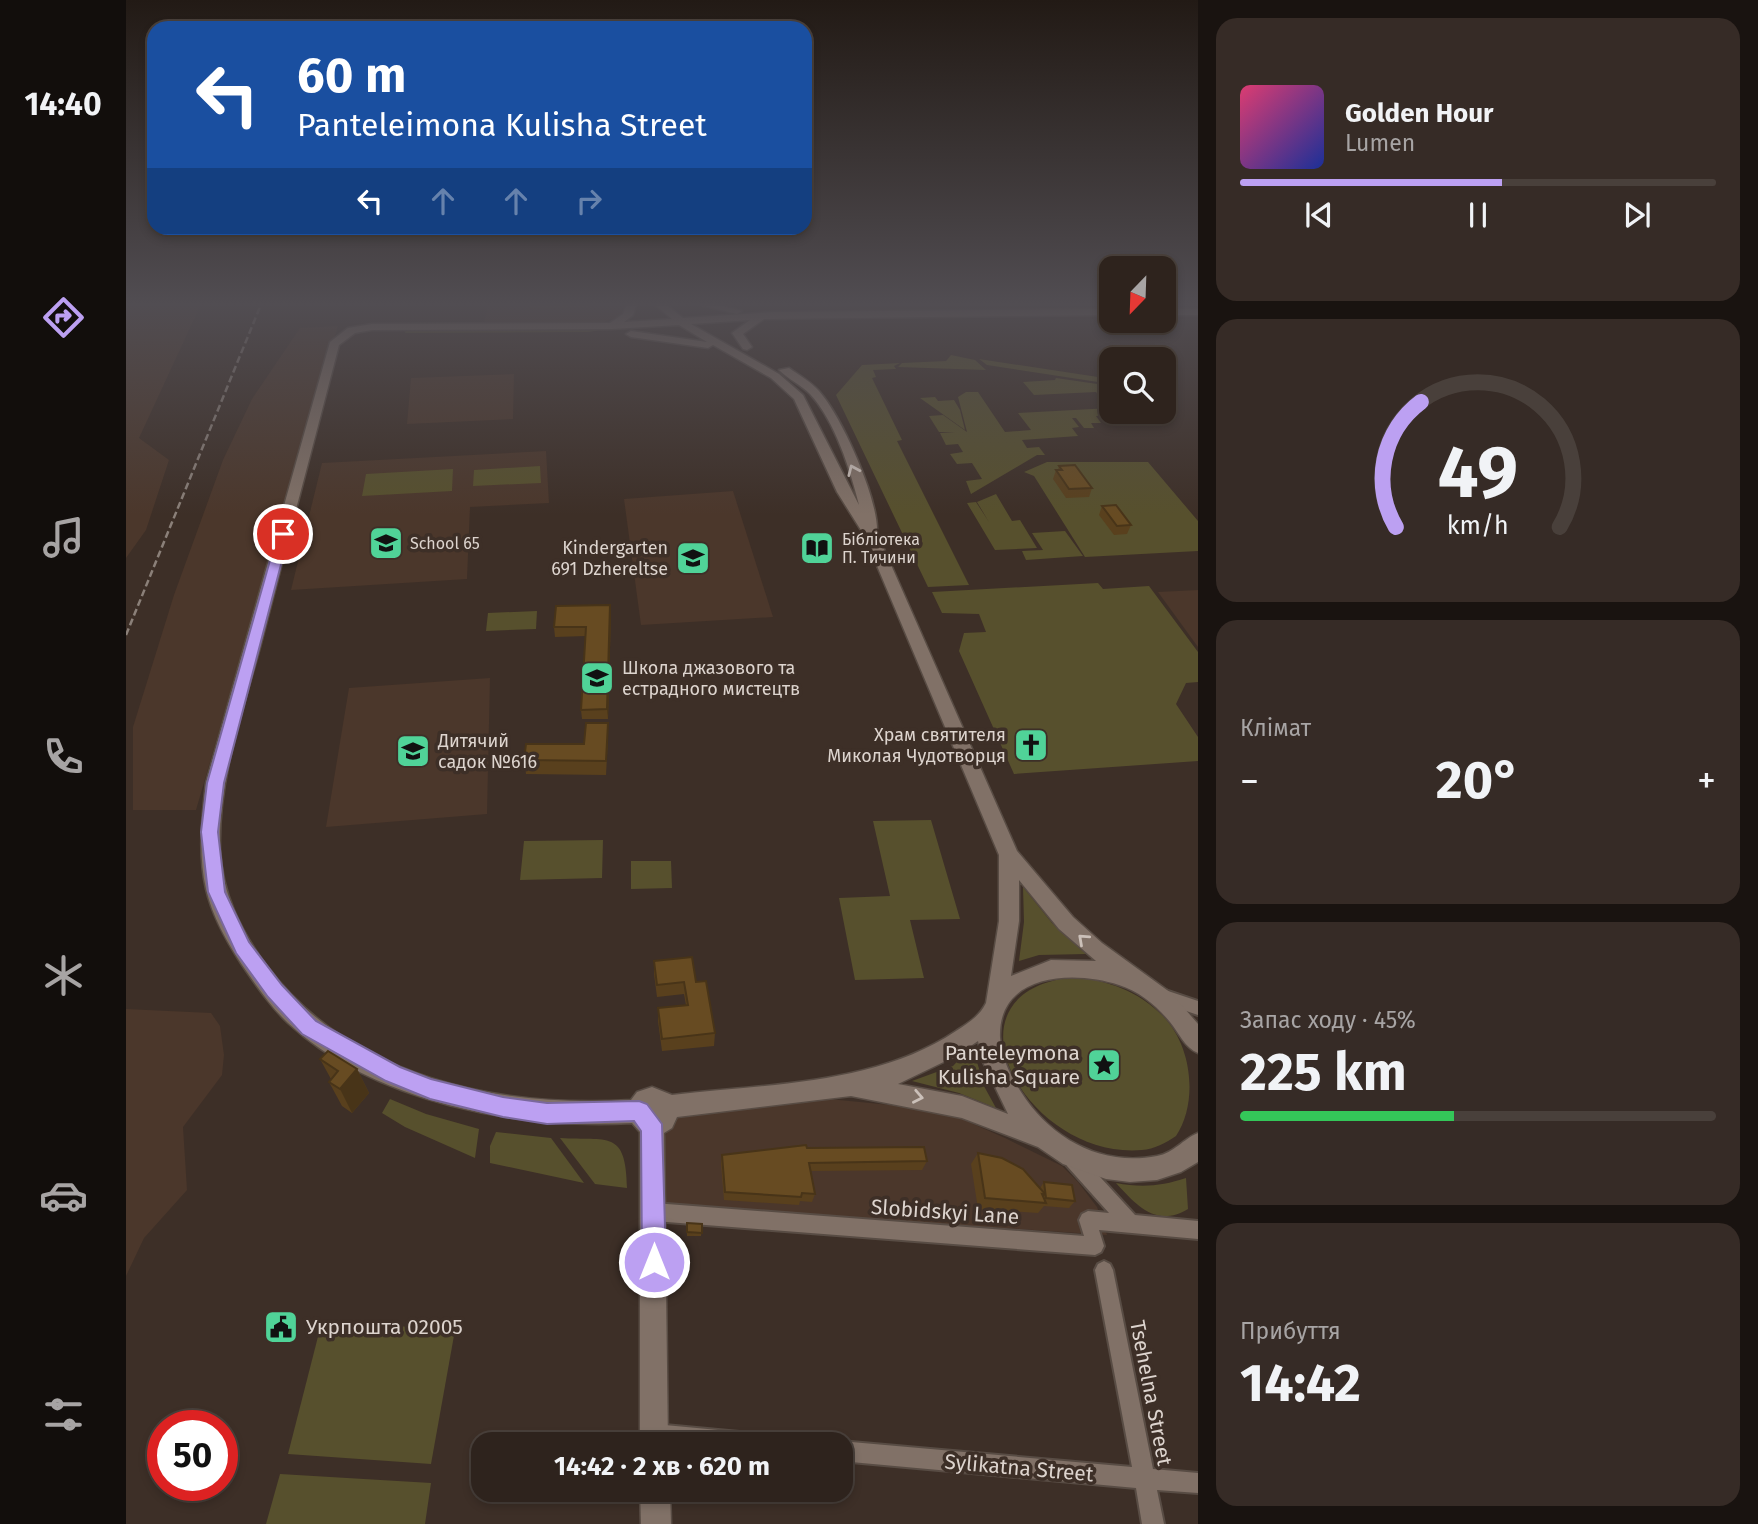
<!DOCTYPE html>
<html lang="uk">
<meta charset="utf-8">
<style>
body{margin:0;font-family:"Fira Sans",sans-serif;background:#362b26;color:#f1f3f6;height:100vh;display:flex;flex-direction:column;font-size:26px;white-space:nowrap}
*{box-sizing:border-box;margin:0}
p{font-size:23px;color:#a7a4a4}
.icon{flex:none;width:38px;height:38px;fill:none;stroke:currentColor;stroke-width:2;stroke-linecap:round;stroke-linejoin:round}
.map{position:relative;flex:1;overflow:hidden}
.sheet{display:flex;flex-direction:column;gap:18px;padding:18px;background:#191310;width:560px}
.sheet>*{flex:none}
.top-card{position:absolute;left:21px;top:21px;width:665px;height:214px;border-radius:21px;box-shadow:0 4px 10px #0003,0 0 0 2px #49403b;background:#1a4fa0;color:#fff;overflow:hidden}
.needle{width:46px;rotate:203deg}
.fabs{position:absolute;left:973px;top:256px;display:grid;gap:14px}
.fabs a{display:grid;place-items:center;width:77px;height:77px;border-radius:14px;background:#2e231d;box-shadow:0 4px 10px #0003,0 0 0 2px #49403b;font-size:35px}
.speed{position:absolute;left:21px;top:1410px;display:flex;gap:14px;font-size:35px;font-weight:700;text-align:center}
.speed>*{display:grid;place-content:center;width:91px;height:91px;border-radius:50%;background:#2e231d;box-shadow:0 4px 10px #0003,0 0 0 2px #49403b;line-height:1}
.speed .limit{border:10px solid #d22;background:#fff;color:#111}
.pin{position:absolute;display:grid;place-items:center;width:60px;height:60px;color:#fff;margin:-30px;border:4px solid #fff;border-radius:50%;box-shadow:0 2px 7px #0007}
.me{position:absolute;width:77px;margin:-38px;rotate:0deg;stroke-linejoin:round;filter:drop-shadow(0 0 5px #0008)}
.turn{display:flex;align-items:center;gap:24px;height:147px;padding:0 35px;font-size:32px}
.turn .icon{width:91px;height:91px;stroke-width:2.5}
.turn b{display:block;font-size:49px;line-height:60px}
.lanes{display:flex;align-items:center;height:66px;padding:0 35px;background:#0003;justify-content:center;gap:35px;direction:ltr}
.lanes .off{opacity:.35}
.big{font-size:52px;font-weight:700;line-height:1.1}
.sheet .card{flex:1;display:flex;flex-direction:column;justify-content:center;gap:10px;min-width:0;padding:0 24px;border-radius:21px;background:#362b26}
.sheet .dial{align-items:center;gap:0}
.dial svg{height:182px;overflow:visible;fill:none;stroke:#49403b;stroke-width:7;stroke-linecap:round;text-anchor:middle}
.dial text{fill:#f1f3f6;stroke:none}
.song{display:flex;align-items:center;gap:21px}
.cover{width:84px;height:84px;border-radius:10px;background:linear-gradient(135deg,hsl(340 70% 55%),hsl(230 70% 35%))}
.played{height:7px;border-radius:4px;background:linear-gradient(90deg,#bca0f2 55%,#49403b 55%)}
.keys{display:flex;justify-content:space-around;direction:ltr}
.heat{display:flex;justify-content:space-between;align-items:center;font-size:38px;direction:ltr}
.charge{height:10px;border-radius:5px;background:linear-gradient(90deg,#34c759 45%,#49403b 0)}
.trip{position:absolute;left:345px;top:1432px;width:382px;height:70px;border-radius:21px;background:#2e231d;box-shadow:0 4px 10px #0003,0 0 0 2px #49403b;font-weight:700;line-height:70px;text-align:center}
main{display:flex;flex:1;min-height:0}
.tabs{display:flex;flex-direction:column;width:126px;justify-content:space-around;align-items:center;background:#120e0c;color:#a7a4a4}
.tabs .icon{width:49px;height:49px}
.tabs .on{color:#bca0f2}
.tabs b{font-size:32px;color:#f1f3f6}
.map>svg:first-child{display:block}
.built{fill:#4b372b}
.green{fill:#57502d}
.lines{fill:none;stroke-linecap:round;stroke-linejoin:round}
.street-casing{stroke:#584c44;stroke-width:4}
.secondary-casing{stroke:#584c44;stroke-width:3}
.street{fill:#817167;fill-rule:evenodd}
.secondary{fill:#817167;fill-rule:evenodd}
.rail{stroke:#8b8079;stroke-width:2.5;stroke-dasharray:7 3.5;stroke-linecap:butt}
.wall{fill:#59401d}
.shaded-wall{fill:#483418}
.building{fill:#674b22;stroke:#483418;stroke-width:2}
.oneway{stroke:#cbc0b9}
.route{fill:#bca0f2;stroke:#7a689d;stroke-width:2}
.labels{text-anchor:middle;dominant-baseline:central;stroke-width:7;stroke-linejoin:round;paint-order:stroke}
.far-poi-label{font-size:16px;fill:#ddd4ce;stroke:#3d2f27;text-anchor:start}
.poi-label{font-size:18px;fill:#ddd4ce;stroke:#3d2f27;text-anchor:end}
.near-poi-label{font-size:21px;fill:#ddd4ce;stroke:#3d2f27;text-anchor:end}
.near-street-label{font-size:21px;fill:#ddd4ce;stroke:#3d2f27}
</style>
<main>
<nav class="tabs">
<b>14:40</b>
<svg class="icon on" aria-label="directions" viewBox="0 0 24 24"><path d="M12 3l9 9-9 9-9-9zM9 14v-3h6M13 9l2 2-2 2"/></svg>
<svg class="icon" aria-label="music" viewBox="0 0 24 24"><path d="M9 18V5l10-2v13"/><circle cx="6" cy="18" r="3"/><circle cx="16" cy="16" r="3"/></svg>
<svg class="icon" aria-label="phone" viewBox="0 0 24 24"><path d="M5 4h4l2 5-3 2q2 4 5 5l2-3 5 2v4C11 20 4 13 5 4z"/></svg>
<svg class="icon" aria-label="climate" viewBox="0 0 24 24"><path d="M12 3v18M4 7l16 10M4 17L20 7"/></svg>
<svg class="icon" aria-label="car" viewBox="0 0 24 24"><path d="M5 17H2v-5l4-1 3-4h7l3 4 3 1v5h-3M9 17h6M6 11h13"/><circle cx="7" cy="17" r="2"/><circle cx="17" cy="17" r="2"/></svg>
<svg class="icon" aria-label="filters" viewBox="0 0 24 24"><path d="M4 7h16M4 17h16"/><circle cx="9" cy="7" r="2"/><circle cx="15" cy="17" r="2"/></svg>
</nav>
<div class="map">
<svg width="1072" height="1524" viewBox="0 0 1072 1524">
<rect width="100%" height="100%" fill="#3d2f27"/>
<g class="built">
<polygon points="0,302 76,302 13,438 43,460 20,530 0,558"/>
<polygon points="363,302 498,302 495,316 478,322 358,322"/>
<polygon points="703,302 985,302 985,305 704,307"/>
<polygon points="212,326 70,810 7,810 7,727 48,595 97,460 126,399 174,328"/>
<polygon points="388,374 387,419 281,424 285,378"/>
<polygon points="420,451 423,503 344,507 341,579 165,590 196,463"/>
<polygon points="607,491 647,617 515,625 498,499"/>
<polygon points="1072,590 1072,647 1032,592"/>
<polygon points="364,678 361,814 200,827 223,688"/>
<polygon points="0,1009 85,1013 94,1026 98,1055 96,1075 57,1127 61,1190 18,1238 0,1276"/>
<polygon points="703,1099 785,1107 825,1114 879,1138 936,1166 952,1182 971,1207 981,1235 538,1205 536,1143 546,1121 558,1113"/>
</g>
<g class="green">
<polygon points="479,329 463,332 279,333 280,330"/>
<polygon points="825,355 849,360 860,370 772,367 776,363 820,361"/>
<polygon points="853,359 985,379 985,384 861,365"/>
<polygon points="774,363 768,366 770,369 747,370 750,377 746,378 776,440 771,441 843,585 802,587 710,395 736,365"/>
<polygon points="930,378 985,386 985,395 973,396 970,392 908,395 897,382 929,380"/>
<polygon points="840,392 852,392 879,432 905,430 892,413 985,408 985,411 998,411 1002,414 970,416 975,423 965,423 968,428 958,428 950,418 946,418 953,427 946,428 952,436 896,440 901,448 913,447 919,455 911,455 845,494 840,481 856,479 846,463 831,464 824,454 837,452 832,444 820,445 814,433 829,432 813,432 803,416 817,415 841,432 832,397"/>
<polygon points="809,397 812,401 828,400 834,410 839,430 794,398"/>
<polygon points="921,462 1022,462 1072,521 1072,551 959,557 908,476 898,472"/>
<polygon points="414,466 415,483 347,486 348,470"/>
<polygon points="327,469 326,491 236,496 240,474"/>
<polygon points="870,494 886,521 894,520 911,548 869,550 841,503 850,502 863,522 851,502"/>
<polygon points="939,531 957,556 900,560 896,551 917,550 906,533"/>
<polygon points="972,583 977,589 1023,586 1072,652 1072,682 1060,683 1050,704 1072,737 1072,761 888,774 833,651 838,633 860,632 853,614 816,613 806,592"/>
<polygon points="411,611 410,629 360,631 362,613"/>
<polygon points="805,820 834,919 784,920 798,978 729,980 713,898 764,896 747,821"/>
<polygon points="477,840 476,878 394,880 398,841"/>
<polygon points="505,861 545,861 546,888 505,889"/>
<polygon points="897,887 926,923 960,954 913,955 893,961 898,922"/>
<path d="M 950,977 C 982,981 1012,991 1036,1015 C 1067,1046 1072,1103 1050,1136 C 1040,1143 1028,1149 1016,1150 C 899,1160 807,989 950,977 Z"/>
<polygon points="846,1046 859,1088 870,1108 833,1093 786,1081 827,1066"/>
<polygon points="264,1099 300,1114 353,1129 349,1158 279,1127 256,1113"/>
<polygon points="370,1132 425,1138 458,1183 364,1163 364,1146"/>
<path d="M 434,1138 C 482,1141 500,1129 501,1188 L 469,1184 Z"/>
<path d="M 1060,1178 L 1062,1209 C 1031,1228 1011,1206 990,1183 C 1016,1188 1036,1186 1060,1178 Z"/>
<polygon points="196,1321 329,1330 305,1464 162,1454"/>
<polygon points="154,1474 305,1483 299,1524 140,1524"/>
</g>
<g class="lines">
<g class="street-casing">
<g id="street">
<polygon points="1039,990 1072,1001 1072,1015 1034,1002 1032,997 1034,992"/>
<polygon points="947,1152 953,1154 1009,1215 1072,1221 1072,1239 973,1230 978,1246 975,1252 969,1255 528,1221 522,1218 519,1212 522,1206 528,1203 958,1236 953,1220 956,1214 962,1211 983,1213 941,1166 939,1160 941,1154"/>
<polygon points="978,1261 984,1264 987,1270 1027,1469 1072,1473 1072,1493 1031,1490 1038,1524 1016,1524 1010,1488 714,1461 714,1444 707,1444 714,1441 1006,1467 969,1270 972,1264"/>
<polygon points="528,1424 635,1434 642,1437 645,1444 527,1444 521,1441 518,1434 521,1427"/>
</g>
</g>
<g class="secondary-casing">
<g id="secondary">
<path d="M 501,302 L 511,302 L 507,315 L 498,322 L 546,319 L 526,302 L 537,302 L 557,318 L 649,312 L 985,309 L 985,315 L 638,319 L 617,334 L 626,347 L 621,350 L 617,349 L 606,333 L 624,320 L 565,324 L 653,374 L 677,395 L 733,505 C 724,469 709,421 684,394 C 675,385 662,379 653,370 L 663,368 C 673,375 685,382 693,391 C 716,417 753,500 751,533 L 891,851 L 947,917 L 976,943 L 1045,993 L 1072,1024 L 1072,1053 C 1059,1048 1053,1033 1044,1022 C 1031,1006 1013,991 993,985 C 948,970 872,973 874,1037 C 875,1057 884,1075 895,1092 C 924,1138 975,1167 1031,1156 C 1048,1153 1057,1139 1072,1133 L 1072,1162 L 1055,1172 L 1031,1180 L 1004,1182 L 980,1179 L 937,1164 L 912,1147 L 836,1118 L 725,1096 L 551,1117 L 546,1128 L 538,1133 L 542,1444 L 514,1444 L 514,1132 L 506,1123 C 393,1129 248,1103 162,1023 C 144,1006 130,985 116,965 C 101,942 86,916 80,889 C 72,854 76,818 80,783 L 204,342 L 222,328 L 246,324 L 484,323 L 497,314 ZM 553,325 L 581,342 L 505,331 L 500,334 L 505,337 L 582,348 L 587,345 L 645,378 L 668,399 L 711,492 L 738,535 L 873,855 L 873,921 L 860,1003 C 853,1017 842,1023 830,1031 C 750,1085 639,1084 546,1095 L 526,1087 L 511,1092 L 505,1100 C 372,1108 224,1078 140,965 C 114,930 96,893 94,849 C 92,780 116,713 134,647 C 160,546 187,446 213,345 L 229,333 L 246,330 L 486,329 ZM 893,880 L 933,929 L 970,961 L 925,960 L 885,976 L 893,921 ZM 852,1041 L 857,1062 L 882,1114 L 836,1096 L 772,1084 L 830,1056 Z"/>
<polygon points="563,302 581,302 616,311 611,314"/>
<rect x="1038" y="309" width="34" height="6"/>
<polygon points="514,1489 544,1489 545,1524 515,1524"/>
</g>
</g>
<use href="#street" class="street"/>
<use href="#secondary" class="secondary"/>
<polyline class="rail" points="0,635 136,302"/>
</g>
<g class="wall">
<polygon points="403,302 464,302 463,307 404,309"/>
<polygon points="933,466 966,488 963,497 940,498 927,479 930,470 932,470"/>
<polygon points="976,506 1005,525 1001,534 988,535 973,515"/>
<polygon points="485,614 482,719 456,719 455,710 460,636 429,637 428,627"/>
<polygon points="482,737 480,775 400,774 398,760"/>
<polygon points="528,961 570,982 589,1033 588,1046 536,1051 532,1021 532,1008 560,1005 558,994 531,997 528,974"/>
<polygon points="194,1059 231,1069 243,1093 226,1113 216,1106 203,1082 205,1079"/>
<polygon points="681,1148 801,1161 796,1170 685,1171 689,1194 686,1202 674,1201 673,1205 598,1200 595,1164 596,1155"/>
<polygon points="852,1153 914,1188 918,1182 949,1201 943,1208 918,1206 912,1213 852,1209 845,1164"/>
<polygon points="561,1223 576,1224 575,1236 561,1236"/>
</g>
<g class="shaded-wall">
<polygon points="484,605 485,614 482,719 481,709"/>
<polygon points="231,1069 243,1093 226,1113 214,1089"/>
</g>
<g class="building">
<polygon points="949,465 966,488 943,489 930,470 936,470 933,466"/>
<polygon points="990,505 1005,525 991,526 976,506"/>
<polygon points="484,605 481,709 455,710 460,627 428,627 430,606"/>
<polygon points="460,723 482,723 480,761 398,760 400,744 458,744"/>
<polygon points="566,957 570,982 580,981 589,1033 536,1039 532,1008 562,1005 558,982 531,985 528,961"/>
<polygon points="202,1051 231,1069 214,1089 203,1082 212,1071 194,1059"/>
<polygon points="680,1145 681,1148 798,1147 801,1161 683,1163 689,1194 676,1193 675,1197 599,1192 596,1155"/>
<polygon points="852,1153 876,1158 897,1169 920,1195 916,1194 920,1203 859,1198"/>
<polygon points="918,1182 946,1185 949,1201 920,1198"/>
<polygon points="561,1223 576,1224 576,1233 561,1232"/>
</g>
<defs><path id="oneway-chevron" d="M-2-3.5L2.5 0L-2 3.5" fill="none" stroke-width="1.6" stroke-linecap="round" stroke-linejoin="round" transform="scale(1.75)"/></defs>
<g class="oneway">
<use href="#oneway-chevron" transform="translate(727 470) rotate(-114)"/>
<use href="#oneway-chevron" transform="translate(957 939) rotate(-138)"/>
<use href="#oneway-chevron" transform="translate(792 1097) rotate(11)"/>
</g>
<linearGradient id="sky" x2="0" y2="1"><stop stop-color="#221a15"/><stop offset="0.59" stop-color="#514d52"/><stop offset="1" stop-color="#514d52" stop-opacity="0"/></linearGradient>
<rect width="1072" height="515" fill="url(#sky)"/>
<polygon class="route" points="152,532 163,534 98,783 92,832 99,892 123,942 156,985 190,1021 274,1067 305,1079 377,1097 421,1103 513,1101 521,1104 536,1124 540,1262 536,1270 528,1274 520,1270 516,1262 515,1131 508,1121 421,1124 377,1117 304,1099 260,1081 176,1034 142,997 110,953 82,892 75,832 81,783"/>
<defs>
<g id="school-square" transform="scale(1.75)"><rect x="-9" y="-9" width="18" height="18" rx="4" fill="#50d398" stroke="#3d2f27"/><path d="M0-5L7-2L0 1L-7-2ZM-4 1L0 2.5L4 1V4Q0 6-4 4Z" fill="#111"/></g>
<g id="library-square" transform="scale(1.75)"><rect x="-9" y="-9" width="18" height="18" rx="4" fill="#50d398" stroke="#3d2f27"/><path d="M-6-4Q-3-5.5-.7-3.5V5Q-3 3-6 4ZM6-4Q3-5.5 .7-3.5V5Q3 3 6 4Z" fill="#111"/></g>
<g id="church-square" transform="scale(1.75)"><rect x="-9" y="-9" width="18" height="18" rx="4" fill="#50d398" stroke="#3d2f27"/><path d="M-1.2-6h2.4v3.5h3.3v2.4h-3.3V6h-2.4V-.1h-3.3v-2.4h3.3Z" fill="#111"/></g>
<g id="sight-square" transform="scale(1.75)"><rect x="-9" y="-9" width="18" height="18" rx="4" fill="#50d398" stroke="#3d2f27"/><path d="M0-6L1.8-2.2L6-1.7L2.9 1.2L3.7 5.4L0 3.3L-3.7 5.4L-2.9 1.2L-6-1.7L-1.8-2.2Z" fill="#111"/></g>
<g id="civic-square" transform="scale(1.75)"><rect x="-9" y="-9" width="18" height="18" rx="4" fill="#50d398" stroke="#3d2f27"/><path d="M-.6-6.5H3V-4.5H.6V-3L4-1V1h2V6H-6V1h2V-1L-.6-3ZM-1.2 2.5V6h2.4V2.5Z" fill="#111"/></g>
</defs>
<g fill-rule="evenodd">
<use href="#school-square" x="260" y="543"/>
<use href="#library-square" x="691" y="548"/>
<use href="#school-square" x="567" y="558"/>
<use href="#school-square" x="471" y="678"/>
<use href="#church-square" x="905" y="745"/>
<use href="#school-square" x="287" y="751"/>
<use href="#sight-square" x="978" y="1065"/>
<use href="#civic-square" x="155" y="1327"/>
</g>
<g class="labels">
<g class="far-poi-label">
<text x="716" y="539">Бібліотека<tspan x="716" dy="18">П. Тичини</tspan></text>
<text x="284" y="543">School 65</text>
</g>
<g class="poi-label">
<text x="542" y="548">Kindergarten<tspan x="542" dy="21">691 Dzhereltse</tspan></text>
<text x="496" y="668" text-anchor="start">Школа джазового та<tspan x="496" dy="21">естрадного мистецтв</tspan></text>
<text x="880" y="735">Храм святителя<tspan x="880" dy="21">Миколая Чудотворця</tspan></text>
<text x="312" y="741" text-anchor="start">Дитячий<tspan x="312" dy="21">садок №616</tspan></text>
</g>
<g class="near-poi-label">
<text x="954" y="1053">Panteleymona<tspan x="954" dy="24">Kulisha Square</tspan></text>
<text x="180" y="1327" text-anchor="start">Укрпошта 02005</text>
</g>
<g class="near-street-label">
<text transform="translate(819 1212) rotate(4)">Slobidskyi Lane</text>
<text transform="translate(1025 1393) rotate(79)">Tsehelna Street</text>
<text transform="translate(893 1468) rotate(5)">Sylikatna Street</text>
</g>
</g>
</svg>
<div class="fabs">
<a><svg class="needle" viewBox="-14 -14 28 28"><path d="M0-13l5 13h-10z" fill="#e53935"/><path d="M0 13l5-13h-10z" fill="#a7a4a4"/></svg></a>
<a><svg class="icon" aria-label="search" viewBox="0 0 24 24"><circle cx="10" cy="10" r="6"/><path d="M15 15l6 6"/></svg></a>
</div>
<div class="speed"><div class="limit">50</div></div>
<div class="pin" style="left:157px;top:534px;background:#d93025"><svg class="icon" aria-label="arrive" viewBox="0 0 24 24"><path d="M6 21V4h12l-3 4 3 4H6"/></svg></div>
<svg class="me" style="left:528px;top:1262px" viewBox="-20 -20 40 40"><circle r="17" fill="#bca0f2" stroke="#fff" stroke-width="3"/><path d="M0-11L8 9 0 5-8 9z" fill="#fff"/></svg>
<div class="trip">14:42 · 2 хв · 620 m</div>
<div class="top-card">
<div class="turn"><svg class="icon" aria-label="left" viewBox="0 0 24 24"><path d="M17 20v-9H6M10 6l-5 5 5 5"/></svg><div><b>60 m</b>Panteleimona Kulisha Street</div></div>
<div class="lanes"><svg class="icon" aria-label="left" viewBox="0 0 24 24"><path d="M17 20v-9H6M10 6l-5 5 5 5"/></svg><svg class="icon off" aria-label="ahead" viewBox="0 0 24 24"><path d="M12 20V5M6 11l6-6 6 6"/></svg><svg class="icon off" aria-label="ahead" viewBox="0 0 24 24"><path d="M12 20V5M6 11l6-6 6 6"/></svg><svg class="icon off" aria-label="right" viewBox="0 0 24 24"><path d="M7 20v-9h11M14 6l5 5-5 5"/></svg></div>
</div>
</div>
<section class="sheet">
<div class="card">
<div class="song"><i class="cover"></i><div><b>Golden Hour</b><p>Lumen</p></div></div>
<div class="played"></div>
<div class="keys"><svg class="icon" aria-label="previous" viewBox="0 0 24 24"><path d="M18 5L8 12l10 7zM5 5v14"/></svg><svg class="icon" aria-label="pause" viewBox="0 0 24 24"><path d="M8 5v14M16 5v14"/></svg><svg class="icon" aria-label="next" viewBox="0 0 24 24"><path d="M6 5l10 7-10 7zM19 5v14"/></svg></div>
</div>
<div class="card dial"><svg viewBox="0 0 100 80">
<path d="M14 69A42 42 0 1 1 86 69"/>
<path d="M14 69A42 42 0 0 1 25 14" stroke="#bca0f2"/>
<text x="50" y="56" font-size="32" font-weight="700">49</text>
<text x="50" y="72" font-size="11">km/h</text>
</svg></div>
<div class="card"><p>Клімат</p>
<div class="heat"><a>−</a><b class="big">20°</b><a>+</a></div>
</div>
<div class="card"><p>Запас ходу · 45%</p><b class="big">225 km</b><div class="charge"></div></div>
<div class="card"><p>Прибуття</p><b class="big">14:42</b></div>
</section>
</main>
